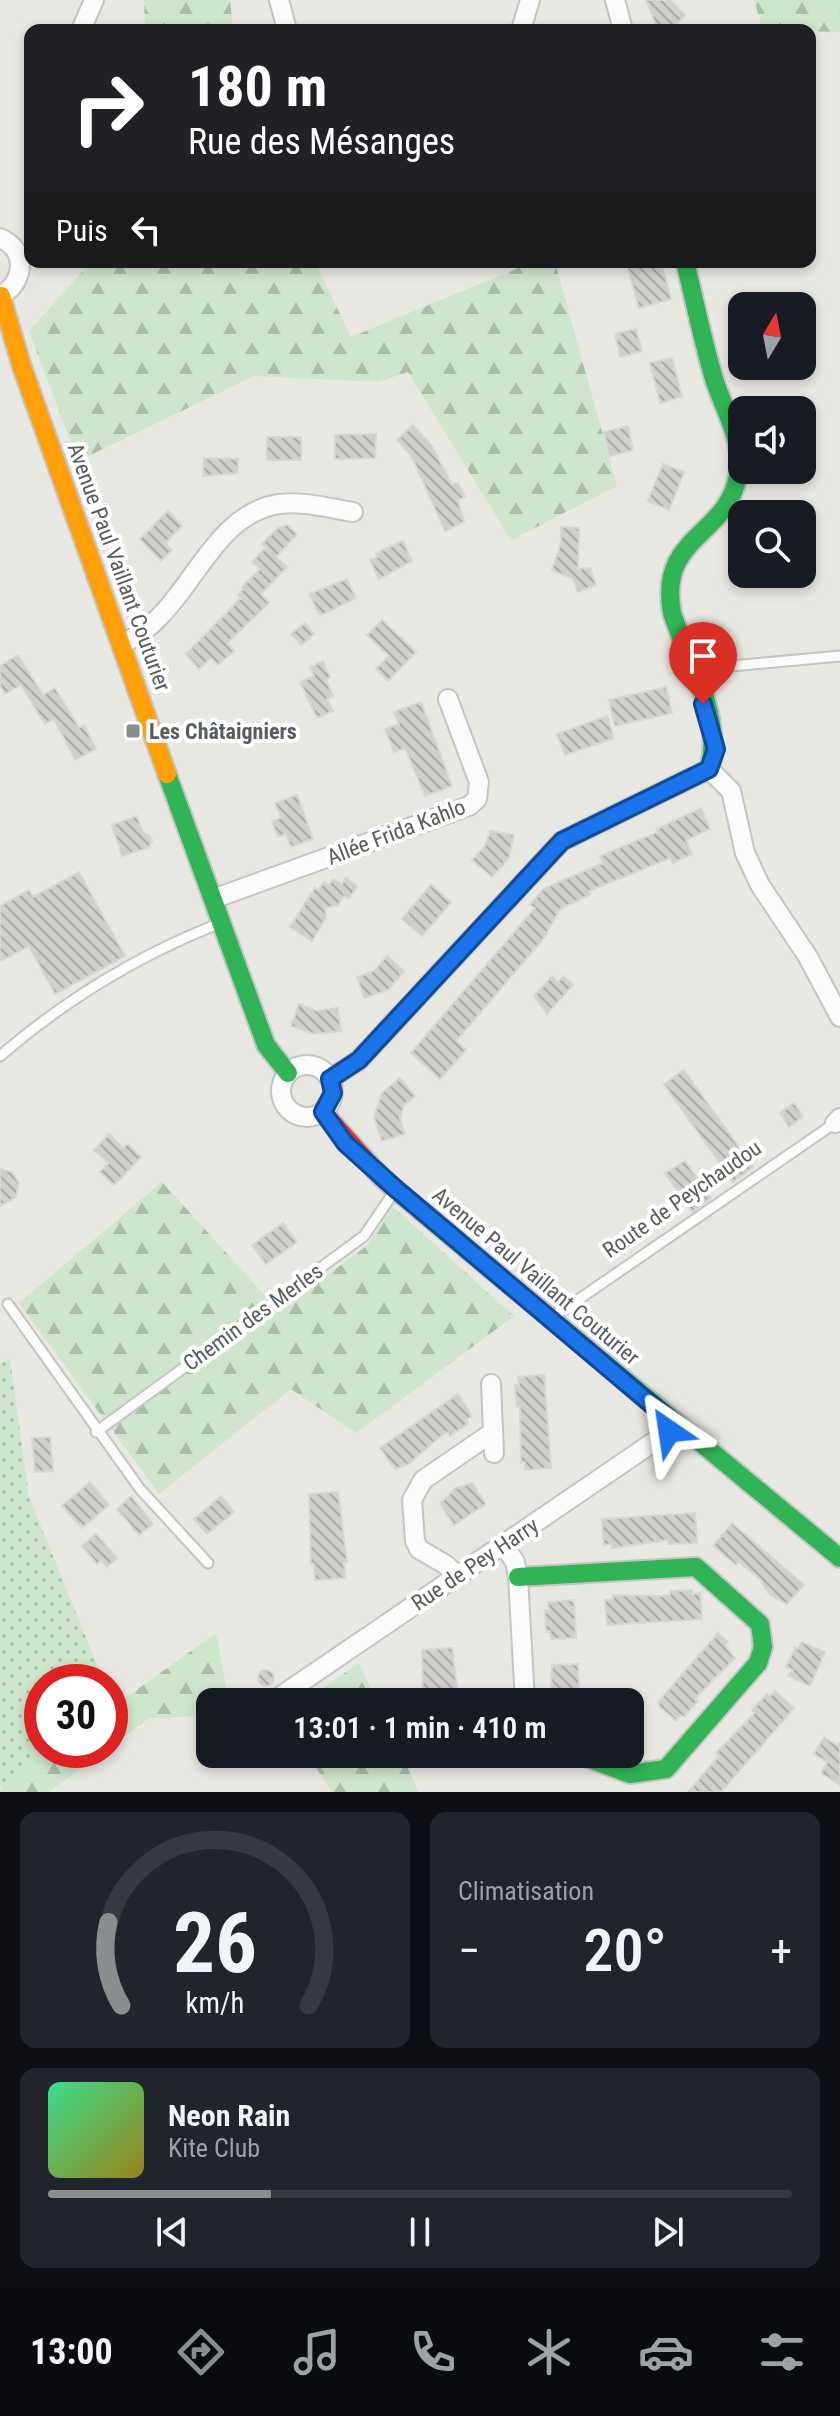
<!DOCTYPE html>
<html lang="fr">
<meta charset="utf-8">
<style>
body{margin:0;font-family:"Roboto Condensed",sans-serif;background:#20242c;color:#f1f3f6;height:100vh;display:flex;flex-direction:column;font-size:30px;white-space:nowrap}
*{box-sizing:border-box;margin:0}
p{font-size:26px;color:#9ea1a6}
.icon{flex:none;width:44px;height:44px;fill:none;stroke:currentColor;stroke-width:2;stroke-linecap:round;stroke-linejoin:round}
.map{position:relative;height:1792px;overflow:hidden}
.side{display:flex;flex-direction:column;gap:20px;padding:20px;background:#0d0f14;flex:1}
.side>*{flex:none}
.guide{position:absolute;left:24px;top:24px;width:792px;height:244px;border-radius:16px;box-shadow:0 4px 12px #0003;background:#202124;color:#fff;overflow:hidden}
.needle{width:52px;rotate:10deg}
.fabs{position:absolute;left:728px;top:292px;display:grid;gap:16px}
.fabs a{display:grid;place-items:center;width:88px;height:88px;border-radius:16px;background:#171b24;box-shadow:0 4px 12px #0003;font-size:40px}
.speed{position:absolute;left:24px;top:1664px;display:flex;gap:16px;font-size:40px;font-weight:700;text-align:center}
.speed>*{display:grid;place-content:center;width:104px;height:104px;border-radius:50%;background:#171b24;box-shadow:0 4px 12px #0003;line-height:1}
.speed .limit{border:12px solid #d22;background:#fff;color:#111}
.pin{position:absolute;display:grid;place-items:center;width:68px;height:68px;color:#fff;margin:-82px -34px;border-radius:50% 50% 50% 0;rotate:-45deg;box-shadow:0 0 8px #0007}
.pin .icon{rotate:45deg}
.me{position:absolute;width:88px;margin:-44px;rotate:328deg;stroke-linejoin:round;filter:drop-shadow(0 0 6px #0008)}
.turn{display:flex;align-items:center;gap:28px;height:168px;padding:0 32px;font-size:36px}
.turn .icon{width:104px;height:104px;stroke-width:2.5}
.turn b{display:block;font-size:56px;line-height:68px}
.then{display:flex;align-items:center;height:76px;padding:0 32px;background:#0003;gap:16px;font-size:30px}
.big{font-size:60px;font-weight:600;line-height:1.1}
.side .card{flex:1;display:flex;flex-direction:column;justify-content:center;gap:12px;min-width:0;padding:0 28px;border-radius:16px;background:#20242c}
.side .dial{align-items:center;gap:0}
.dial svg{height:208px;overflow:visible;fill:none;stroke:#363941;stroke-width:7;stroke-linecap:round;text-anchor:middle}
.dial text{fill:#f1f3f6;stroke:none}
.song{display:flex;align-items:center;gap:24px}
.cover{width:96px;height:96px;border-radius:12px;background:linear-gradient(135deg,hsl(150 70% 55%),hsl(50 70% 35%))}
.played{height:8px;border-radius:4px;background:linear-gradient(90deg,#8a8d8e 30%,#363941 30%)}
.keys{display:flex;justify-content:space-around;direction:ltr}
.heat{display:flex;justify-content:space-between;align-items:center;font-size:44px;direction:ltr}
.side .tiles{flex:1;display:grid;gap:20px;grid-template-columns:1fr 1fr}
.card:last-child{grid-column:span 2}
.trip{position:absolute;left:196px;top:1688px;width:448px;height:80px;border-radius:16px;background:#171b24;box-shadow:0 4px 12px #0003;font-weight:600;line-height:80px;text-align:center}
.menu{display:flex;height:128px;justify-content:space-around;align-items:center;background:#090b0e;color:#9ea1a6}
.menu .icon{width:56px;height:56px}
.menu .current{color:#8a8d8e}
.menu b{font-size:36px;color:#f1f3f6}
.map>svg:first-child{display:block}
.grass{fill:url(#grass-dots)}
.forest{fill:url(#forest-firs)}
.building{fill:url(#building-back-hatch);stroke:#d8d6d1;stroke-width:2}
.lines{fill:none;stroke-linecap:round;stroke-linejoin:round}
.lane-casing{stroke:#c4c4c2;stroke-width:13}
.street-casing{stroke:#c4c4c2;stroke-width:22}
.fast-casing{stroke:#c4c5c4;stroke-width:22}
.slow-casing{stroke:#c4c5c4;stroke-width:22}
.jam-casing{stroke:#c4c5c4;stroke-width:22}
.lane{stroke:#fcfbfb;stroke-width:9}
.street{stroke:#fcfbfb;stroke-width:18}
.fast{stroke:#30b455;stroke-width:18}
.slow{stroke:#ff9f0a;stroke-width:18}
.jam{stroke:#e5322d;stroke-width:18}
.route-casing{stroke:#114b97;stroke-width:20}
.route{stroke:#1a73e8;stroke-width:14}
.poi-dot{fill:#8a8d8e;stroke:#fff;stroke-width:3}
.labels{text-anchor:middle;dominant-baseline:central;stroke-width:8;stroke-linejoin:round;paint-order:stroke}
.street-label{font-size:22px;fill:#575c60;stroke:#fff}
.poi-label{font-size:22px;font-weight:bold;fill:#575c60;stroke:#fff;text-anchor:start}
</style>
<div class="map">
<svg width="840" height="1792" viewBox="0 0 840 1792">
<defs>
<pattern id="grass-dots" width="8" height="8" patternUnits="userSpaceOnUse" patternTransform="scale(2)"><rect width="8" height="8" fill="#cee6cb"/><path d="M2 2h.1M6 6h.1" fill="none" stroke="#aabea8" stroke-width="1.8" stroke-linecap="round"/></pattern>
<pattern id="forest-firs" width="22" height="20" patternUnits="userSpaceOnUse" patternTransform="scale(2)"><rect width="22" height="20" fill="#cee6cb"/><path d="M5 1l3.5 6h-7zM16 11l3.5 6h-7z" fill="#aabea8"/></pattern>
<pattern id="building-back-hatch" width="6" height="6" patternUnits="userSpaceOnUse" patternTransform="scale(2)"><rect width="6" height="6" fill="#d0cfcc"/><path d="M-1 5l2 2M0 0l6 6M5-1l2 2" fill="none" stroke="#acaba9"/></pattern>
</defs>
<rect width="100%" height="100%" fill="#e8e7e2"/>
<polygon class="grass" points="10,1359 29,1497 104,1682 42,1682 42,1750 50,1750 0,1787 0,1363"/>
<g class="forest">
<polygon points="144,0 230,0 233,30 145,30"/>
<polygon points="754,0 840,0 840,32 763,30"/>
<polygon points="91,262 315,262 351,337 533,262 555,262 617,486 511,540 408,372 379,382 254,376 78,461 29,331"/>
<polygon points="162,1182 279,1311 368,1245 392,1206 514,1316 356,1433 291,1389 159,1494 19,1303"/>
<polygon points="216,1633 229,1702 210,1702 210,1716 149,1718 110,1747 110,1709"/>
<polygon points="359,1663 377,1702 303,1702"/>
<polygon points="50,1750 106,1750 49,1792 0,1792 5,1781"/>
<polygon points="307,1754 401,1754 419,1792 332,1792"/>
</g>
<g class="building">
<polygon points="646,0 670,0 685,15 671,30 658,30"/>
<polygon points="626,262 661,262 671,299 639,308"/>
<polygon points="636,329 642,351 620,357 615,334"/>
<polygon points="672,358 682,397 660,403 650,363"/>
<polygon points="413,425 432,446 452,485 458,483 465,497 458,500 464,522 445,531 411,455 397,440"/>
<polygon points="628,426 633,450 610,456 604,432"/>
<polygon points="376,434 375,458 335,459 335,435"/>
<rect x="267" y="437" width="34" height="23"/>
<polygon points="204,458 238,459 238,473 203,476"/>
<polygon points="663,464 684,472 669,510 648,501"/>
<polygon points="168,511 182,526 170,537 166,544 172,550 161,561 140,539"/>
<polygon points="287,525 297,534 276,557 287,567 261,594 269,603 227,643 234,651 218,665 211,658 199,669 186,654 241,598 238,595 244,589 242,587 260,569 252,562 266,547 262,544 278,528"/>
<polygon points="561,527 579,528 578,569 590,568 596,585 578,592 573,579 552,570 561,543"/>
<polygon points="403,541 412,561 379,579 370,560 378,557 376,553"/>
<polygon points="347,579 356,598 320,616 309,594"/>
<polygon points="382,620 416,652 388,681 376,669 389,656 367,635"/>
<polygon points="305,623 314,634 301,645 291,634"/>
<polygon points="18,655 43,695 55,688 79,728 84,725 96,749 75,760 54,719 45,724 21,685 5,694 0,685 0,666"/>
<polygon points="323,661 330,677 326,680 333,696 327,699 333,711 317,718 300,682 314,676 310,667"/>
<polygon points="666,687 672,713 615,726 609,700"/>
<polygon points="421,702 452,786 425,796 405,748 394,752 385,729 399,724 394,712"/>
<polygon points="607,716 614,738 565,755 557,734"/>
<polygon points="297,795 313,839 291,847 286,834 278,837 272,821 281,818 275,803"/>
<polygon points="701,808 710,829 686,840 692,854 673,863 670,858 589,891 591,894 560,909 544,938 456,1041 466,1050 440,1079 411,1053 535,908 530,905 543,889 603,863 600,856 658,832 657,829"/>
<polygon points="137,816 143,833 150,836 152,842 148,848 122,856 112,825"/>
<polygon points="490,831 514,835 509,858 492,877 472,860 485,846"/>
<polygon points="79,872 125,956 55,994 29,946 0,961 0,906 29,890 33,897"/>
<polygon points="346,878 357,886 349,899 344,896 338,905 325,908 326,918 312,941 290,927 315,888 318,890 324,882 329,885 333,879 342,884"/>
<polygon points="431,885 451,902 422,936 402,919"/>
<polygon points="387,956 404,971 388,990 364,998 357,977 374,971"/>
<polygon points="552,976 558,982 563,976 573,985 547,1014 534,996"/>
<polygon points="299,1004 317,1011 338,1008 341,1031 314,1034 291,1026"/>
<polygon points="684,1070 753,1167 733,1182 664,1084"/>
<polygon points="400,1078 415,1096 404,1105 400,1119 405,1134 382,1141 374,1117 382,1093"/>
<polygon points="794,1103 803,1117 789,1127 780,1113"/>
<polygon points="109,1134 123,1148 128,1144 141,1157 114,1185 100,1172 109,1163 94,1150"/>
<polygon points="685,1161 711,1198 692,1212 665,1173"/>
<polygon points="0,1169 12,1172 19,1183 16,1197 0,1206"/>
<polygon points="283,1223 297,1242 266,1264 252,1245"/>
<polygon points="544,1375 551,1468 525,1470 525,1462 521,1463 520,1406 517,1407 515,1385 519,1385 518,1377"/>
<polygon points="458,1394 472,1416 466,1420 468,1423 450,1436 448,1432 441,1436 407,1465 395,1469 380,1448"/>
<polygon points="50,1437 53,1471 35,1472 32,1438"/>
<polygon points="90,1482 109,1505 82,1528 62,1506"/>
<polygon points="472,1483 486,1504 454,1525 440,1504 456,1488"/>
<polygon points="338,1492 347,1562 344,1562 345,1578 315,1580 314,1564 311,1564 309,1494"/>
<polygon points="131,1496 153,1524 139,1535 117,1509"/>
<polygon points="221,1496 234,1512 207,1534 194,1519"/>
<polygon points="695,1513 697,1543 668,1544 668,1540 612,1548 612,1544 604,1545 602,1519"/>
<polygon points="732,1523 804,1585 787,1604 769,1594 760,1579 739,1562 736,1565 713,1546"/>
<polygon points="96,1534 117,1558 107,1567 101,1560 97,1564 82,1546"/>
<polygon points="692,1590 692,1594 700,1593 702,1619 607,1625 605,1600 613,1599 613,1595 662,1596 670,1595 670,1591"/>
<polygon points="574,1600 576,1638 551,1639 550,1631 546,1632 545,1610 549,1610 548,1602"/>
<polygon points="718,1633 728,1642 725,1646 735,1658 695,1698 698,1701 684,1717 681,1715 676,1721 659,1706 659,1701"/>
<polygon points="802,1642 825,1652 810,1686 788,1676 793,1670 786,1667 795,1648 798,1649"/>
<polygon points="452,1648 459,1702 423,1702 422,1650"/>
<polygon points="578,1664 580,1701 555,1702 554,1695 551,1695 552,1665"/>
<circle cx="266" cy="1678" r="8"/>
<polygon points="775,1691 794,1708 721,1792 688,1792 719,1756 716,1753 755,1713 752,1710 767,1694 770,1696"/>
<polygon points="824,1737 838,1746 840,1742 840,1785 821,1773 827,1762 814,1754"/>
</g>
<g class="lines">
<g class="lane-casing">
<g id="lane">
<polyline points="696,673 720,667 840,656"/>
<path d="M 0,1056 C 64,1001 139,955 218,924"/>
<polyline points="8,1304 140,1489 208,1563"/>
<polyline points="553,1317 835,1123"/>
<polyline points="96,1432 364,1236 394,1192"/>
</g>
</g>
<g class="street-casing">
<g id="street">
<polyline points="279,0 287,30"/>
<polyline points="615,0 623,30"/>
<polyline points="81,30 94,0"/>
<polyline points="521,30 530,0"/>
<path d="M 0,238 C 28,250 25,283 0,296"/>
<path d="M 122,644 C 190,614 206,515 279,504 C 303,501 329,508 353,512"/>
<polyline points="213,899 469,806 477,799 479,782 448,699"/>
<circle cx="307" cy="1091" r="26"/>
<polyline points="330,1079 359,1060 562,841 709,769 731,791 745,853 760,885 808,957 840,1017"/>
<polyline points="835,1123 840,1118"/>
<polyline points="491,1384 494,1453"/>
<polyline points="503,1544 515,1562 518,1577 525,1702"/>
<polyline points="458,1576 446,1565 419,1549 415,1541 412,1500 423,1480 493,1432"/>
<polyline points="272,1702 677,1426"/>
</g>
</g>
<g class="fast-casing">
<g id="fast">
<path d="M 685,262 C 695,302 703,343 715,382 C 725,412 745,443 738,476 C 726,538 658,535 672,613 C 688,662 724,716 709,769"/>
<polyline points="167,774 266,1045 288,1073"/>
<polyline points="491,1269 840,1558"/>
<polyline points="518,1577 696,1567 760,1624 763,1647 758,1663 666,1769 630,1774 577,1754"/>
</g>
</g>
<g class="slow-casing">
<polyline id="slow" points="1,296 22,367 167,774"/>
</g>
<g class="jam-casing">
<polyline id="jam" points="323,1112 383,1179 491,1269"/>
</g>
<use href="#lane" class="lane"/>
<use href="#street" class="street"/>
<use href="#fast" class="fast"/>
<use href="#slow" class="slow"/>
<use href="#jam" class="jam"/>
</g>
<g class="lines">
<g class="route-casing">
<polyline id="route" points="669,1431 677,1426 396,1189 345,1143 323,1112 333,1093 330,1079 359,1060 562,841 709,769 716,749 703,704"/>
</g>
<use href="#route" class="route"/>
</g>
<rect class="poi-dot" x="125" y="723" width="16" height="16" rx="4"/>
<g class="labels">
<g class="street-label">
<text transform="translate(119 567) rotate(70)">Avenue Paul Vaillant Couturier</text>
<text transform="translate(396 832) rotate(-21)">Allée Frida Kahlo</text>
<text transform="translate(682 1199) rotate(-35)">Route de Peychaudou</text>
<text transform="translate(536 1276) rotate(40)">Avenue Paul Vaillant Couturier</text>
<text transform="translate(253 1317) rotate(-36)">Chemin des Merles</text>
<text transform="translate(475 1564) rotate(-34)">Rue de Pey Harry</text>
</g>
<g class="poi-label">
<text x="149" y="731">Les Châtaigniers</text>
</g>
</g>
</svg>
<div class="fabs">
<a><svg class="needle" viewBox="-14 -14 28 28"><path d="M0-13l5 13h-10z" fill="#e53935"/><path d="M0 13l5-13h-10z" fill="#9ea1a6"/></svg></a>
<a><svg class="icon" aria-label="sound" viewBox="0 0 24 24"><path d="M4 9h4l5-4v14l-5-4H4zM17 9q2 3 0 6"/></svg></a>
<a><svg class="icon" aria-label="search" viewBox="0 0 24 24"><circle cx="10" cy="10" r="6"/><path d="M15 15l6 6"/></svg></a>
</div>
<div class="speed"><div class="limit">30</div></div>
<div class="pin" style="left:703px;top:704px;background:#d93025"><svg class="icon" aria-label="arrive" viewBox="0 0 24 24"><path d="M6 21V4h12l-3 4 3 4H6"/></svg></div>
<svg class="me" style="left:669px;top:1431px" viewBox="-20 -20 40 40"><path d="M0-17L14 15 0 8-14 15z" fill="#1a73e8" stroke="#fff" stroke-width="4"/></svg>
<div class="trip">13:01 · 1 min · 410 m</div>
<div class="guide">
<div class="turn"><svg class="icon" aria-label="right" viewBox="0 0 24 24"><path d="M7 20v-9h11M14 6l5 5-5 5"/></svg><div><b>180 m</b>Rue des Mésanges</div></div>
<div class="then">Puis<svg class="icon" aria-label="left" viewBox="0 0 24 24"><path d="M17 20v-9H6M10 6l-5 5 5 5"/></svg></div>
</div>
</div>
<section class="side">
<div class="tiles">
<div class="card dial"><svg viewBox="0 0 100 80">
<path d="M14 69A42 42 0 1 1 86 69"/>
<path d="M14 69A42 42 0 0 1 9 37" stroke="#8a8d8e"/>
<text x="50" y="56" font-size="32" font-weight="700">26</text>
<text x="50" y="72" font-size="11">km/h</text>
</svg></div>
<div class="card"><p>Climatisation</p>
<div class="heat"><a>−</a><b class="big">20°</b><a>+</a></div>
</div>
<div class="card">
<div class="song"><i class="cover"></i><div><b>Neon Rain</b><p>Kite Club</p></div></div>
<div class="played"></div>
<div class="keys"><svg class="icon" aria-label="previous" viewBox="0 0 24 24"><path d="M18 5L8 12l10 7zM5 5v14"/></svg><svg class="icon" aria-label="pause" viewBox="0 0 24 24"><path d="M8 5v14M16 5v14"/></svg><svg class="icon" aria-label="next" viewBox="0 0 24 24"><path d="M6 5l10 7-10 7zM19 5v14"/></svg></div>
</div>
</div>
</section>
<nav class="menu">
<b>13:00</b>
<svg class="icon current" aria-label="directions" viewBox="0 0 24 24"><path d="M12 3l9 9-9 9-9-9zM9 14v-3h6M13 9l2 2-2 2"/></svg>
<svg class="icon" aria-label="music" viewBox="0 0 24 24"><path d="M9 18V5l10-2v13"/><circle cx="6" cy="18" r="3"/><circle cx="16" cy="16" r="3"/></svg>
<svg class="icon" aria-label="phone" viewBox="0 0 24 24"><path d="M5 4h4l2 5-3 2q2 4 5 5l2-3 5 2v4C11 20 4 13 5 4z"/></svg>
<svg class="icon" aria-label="climate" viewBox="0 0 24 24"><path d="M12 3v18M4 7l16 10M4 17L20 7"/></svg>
<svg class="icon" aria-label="car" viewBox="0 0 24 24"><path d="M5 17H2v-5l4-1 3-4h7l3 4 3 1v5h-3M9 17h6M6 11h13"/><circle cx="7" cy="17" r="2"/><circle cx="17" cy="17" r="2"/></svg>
<svg class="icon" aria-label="filters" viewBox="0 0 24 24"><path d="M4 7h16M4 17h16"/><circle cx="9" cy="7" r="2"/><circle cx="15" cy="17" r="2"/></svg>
</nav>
